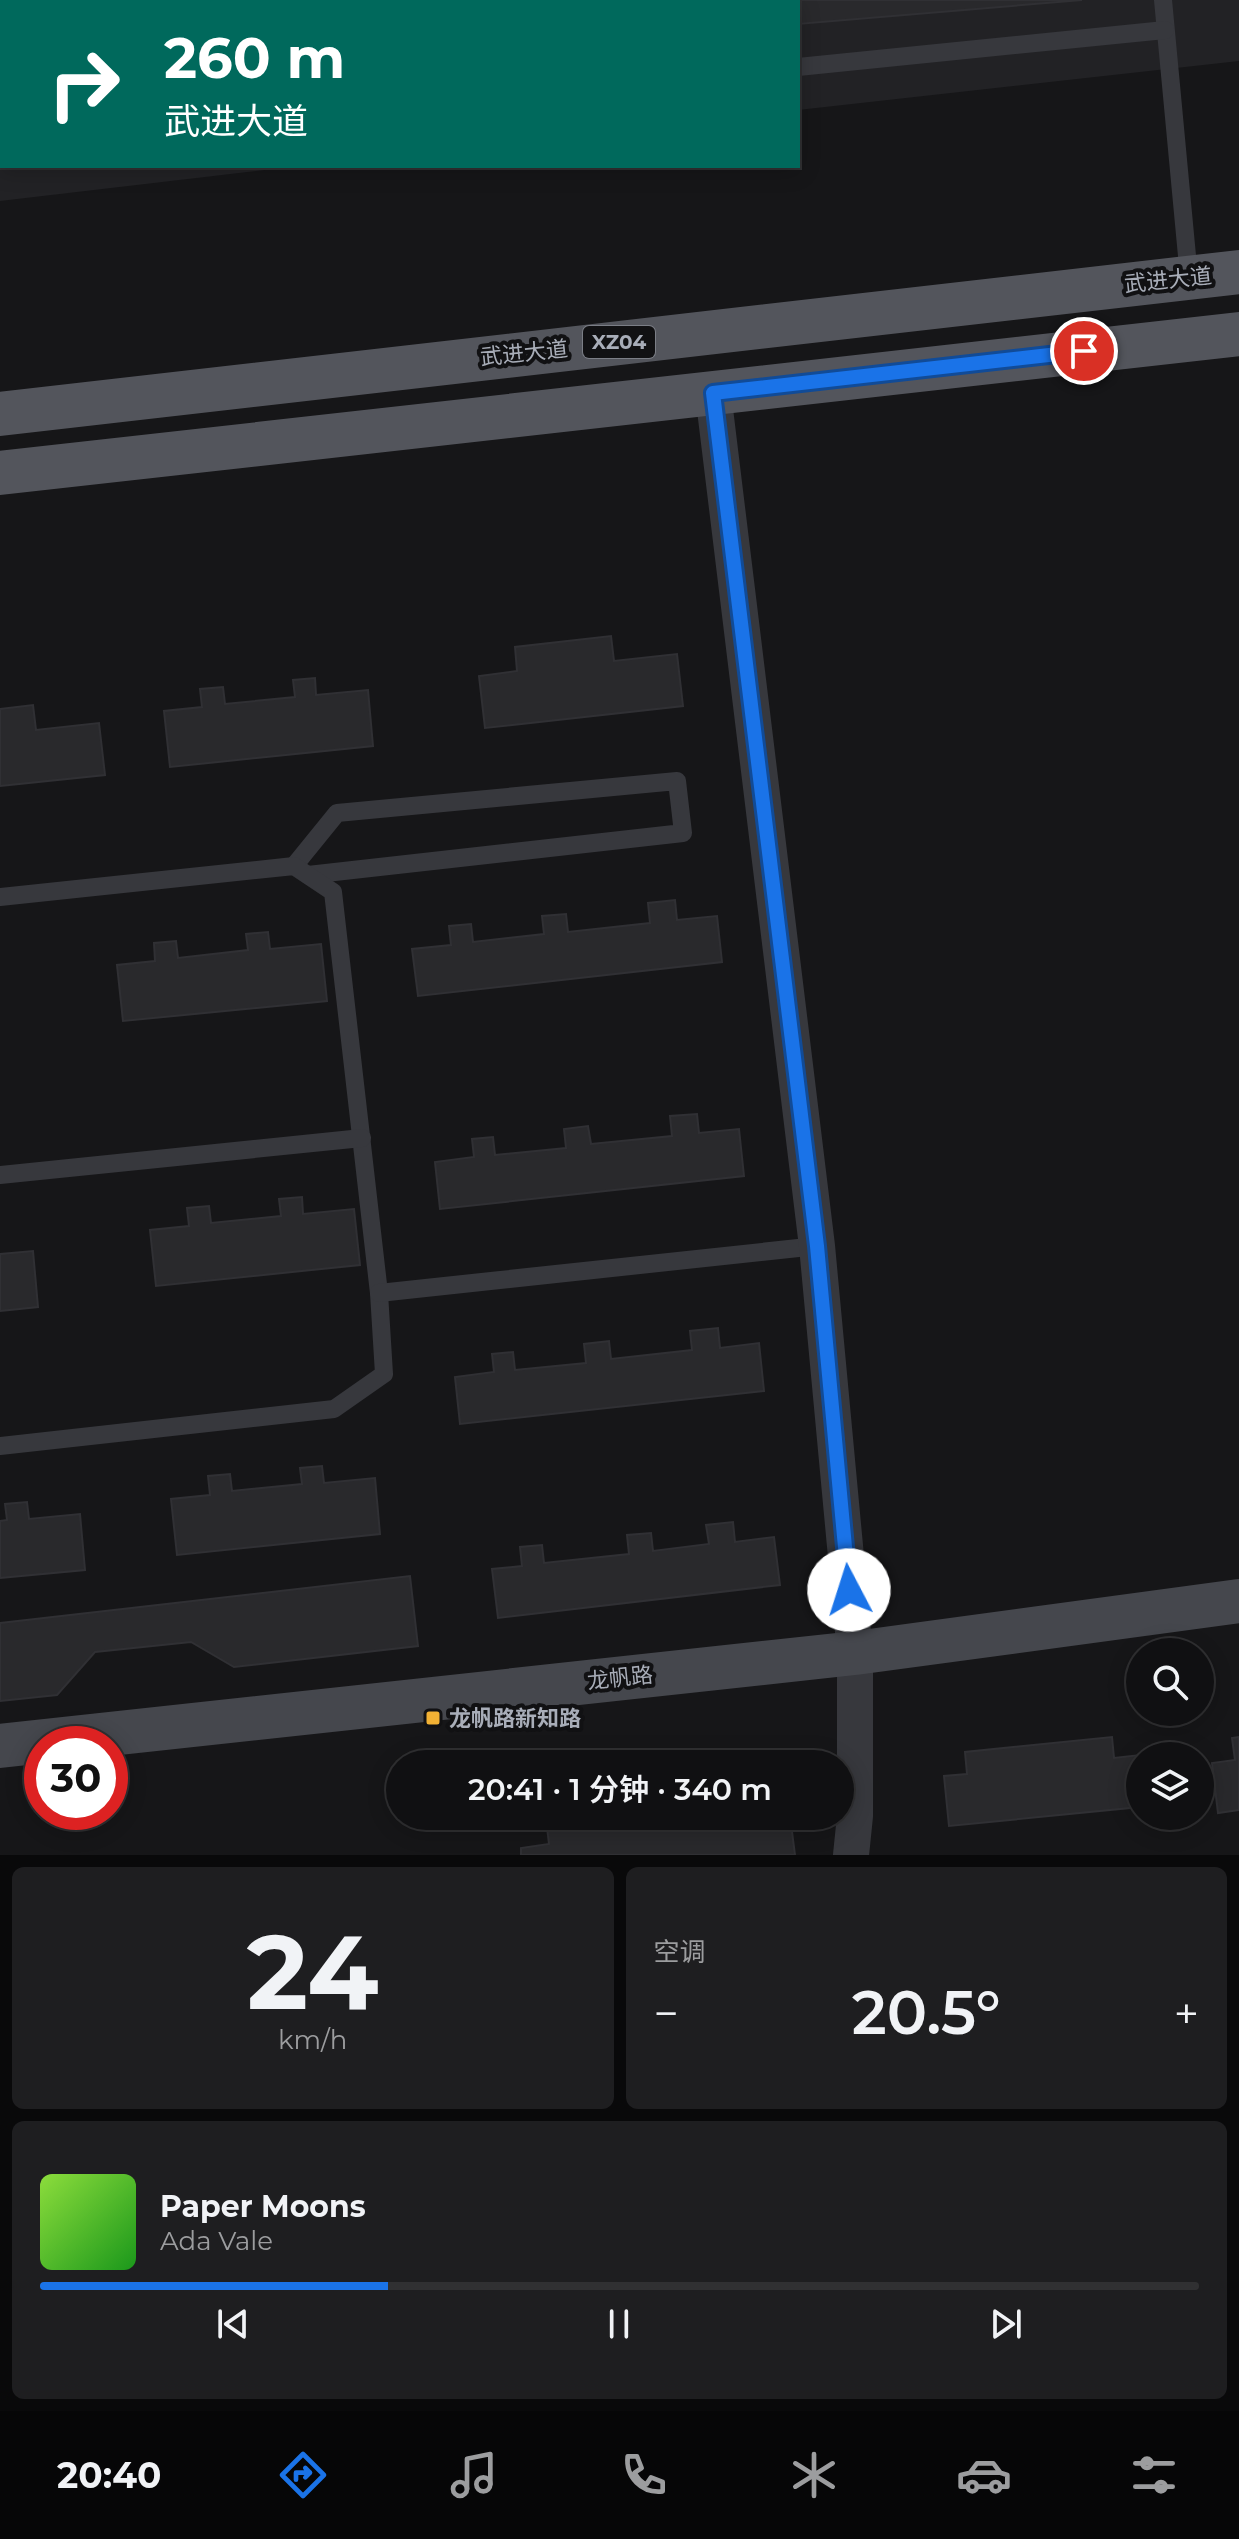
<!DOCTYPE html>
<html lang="zh">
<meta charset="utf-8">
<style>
body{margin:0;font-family:Montserrat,"Noto Sans SC",sans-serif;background:#1e1e20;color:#f1f3f6;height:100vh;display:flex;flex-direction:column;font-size:30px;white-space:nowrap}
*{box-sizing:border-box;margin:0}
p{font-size:26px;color:#9c9d9f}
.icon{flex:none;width:44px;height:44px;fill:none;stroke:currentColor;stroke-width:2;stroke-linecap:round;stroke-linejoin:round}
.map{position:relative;height:1855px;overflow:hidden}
.drawer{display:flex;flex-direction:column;gap:12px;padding:12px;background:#09090a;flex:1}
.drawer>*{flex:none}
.guide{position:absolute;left:0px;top:0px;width:800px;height:168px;box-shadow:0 4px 20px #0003,0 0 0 2px #303032;background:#00695c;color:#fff;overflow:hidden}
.fabs{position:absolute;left:1126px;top:1638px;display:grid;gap:16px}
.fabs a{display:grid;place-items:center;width:88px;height:88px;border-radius:50%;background:#101012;box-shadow:0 4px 20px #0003,0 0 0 2px #303032;font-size:40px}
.speed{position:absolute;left:24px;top:1726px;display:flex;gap:16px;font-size:40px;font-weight:700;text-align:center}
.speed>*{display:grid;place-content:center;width:104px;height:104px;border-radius:50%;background:#101012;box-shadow:0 4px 20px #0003,0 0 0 2px #303032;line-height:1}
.speed .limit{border:12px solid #d22;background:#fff;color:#111}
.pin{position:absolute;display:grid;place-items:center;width:68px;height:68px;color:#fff;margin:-34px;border:4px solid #fff;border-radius:50%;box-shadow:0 2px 8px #0007}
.me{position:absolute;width:88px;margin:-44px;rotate:355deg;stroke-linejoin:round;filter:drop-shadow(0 0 6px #0008)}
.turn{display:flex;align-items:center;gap:28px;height:168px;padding:0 32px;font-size:36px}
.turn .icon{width:104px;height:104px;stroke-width:2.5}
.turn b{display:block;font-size:56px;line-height:68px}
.big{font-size:60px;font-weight:600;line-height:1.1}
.drawer .card{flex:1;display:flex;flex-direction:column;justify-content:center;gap:12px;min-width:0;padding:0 28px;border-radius:12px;background:#1e1e20}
.drawer .dial{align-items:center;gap:0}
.dial b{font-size:104px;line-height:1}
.song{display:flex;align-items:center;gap:24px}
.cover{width:96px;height:96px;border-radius:12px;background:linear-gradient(135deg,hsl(90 70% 55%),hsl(120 70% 35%))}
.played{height:8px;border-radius:4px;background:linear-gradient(90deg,#1a73e8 30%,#303032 30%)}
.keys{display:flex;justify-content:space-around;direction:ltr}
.heat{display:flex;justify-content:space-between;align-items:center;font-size:44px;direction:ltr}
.drawer .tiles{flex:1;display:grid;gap:12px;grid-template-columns:1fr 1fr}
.card:last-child{grid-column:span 2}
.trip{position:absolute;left:386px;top:1750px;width:468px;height:80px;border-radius:40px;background:#101012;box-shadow:0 4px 20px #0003,0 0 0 2px #303032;font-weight:600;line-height:80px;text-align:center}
.menu{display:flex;height:128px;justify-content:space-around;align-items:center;background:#060607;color:#9c9d9f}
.menu .icon{width:56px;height:56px}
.menu .selected{color:#1a73e8}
.menu b{font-size:36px;color:#f1f3f6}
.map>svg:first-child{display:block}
.built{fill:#222225}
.building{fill:#29292c;stroke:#303034;stroke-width:2}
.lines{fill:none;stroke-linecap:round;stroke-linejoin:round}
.lane{stroke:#37383d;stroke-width:18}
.street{stroke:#37383d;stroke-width:36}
.secondary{stroke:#45474d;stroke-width:44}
.primary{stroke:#53555c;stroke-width:44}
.route-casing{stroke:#114b97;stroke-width:20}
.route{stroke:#1a73e8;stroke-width:14}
.poi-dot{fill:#f2b134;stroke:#111113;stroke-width:3}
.labels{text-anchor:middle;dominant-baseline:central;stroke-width:8;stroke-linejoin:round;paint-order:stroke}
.shield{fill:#111113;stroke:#7b7e86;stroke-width:2}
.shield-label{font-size:20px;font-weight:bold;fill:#a8adb8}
.street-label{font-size:22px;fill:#a8adb8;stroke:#111113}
.poi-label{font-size:22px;font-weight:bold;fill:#a8adb8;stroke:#111113;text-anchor:start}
</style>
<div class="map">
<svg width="1239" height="1855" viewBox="0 0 1239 1855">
<rect width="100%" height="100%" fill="#161618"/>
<polygon class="built" points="0,0 1239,0 1239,61 798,110 798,2 2,2 2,166 299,166 0,201"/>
<g class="building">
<polygon points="0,0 139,0 140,2 2,2 0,91"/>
<rect x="239" y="0" width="429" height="2"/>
<polygon points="718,0 1082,0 798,24 798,2"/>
<polygon points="611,636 614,661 677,654 683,706 485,728 479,676 517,671 515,647"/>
<polygon points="315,678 316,695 368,690 373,746 170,767 164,711 202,707 200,689 223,687 225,704 295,697 293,680"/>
<polygon points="33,705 36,730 99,723 105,775 0,786 0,709"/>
<polygon points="675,900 677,920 717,916 722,962 418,996 412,949 451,945 449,926 471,924 473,942 544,934 542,916 566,914 568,932 650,923 648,903"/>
<polygon points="268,932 270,949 321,944 327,1001 123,1021 117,965 155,961 154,943 176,941 178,958 248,950 246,934"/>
<polygon points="697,1114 699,1133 739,1129 744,1176 440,1209 435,1162 474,1157 472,1139 493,1137 495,1155 566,1148 564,1129 588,1126 591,1144 672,1136 670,1116"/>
<polygon points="302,1197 303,1214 354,1209 360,1265 156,1286 150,1230 189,1226 187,1208 209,1206 211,1223 281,1216 279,1199"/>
<polygon points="33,1251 38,1307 0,1311 0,1254"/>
<polygon points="718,1328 720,1348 759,1343 764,1391 460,1424 455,1377 494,1372 492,1354 513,1352 515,1370 586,1363 584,1344 609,1341 611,1359 692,1350 690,1331"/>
<polygon points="322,1466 324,1483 375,1478 380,1534 177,1555 171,1499 210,1495 208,1476 230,1474 232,1491 302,1484 300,1468"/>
<polygon points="27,1502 29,1519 80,1514 85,1570 0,1578 0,1521 7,1520 5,1504"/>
<polygon points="733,1522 735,1542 774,1537 780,1585 498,1618 492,1569 522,1566 520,1547 542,1545 544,1563 629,1554 627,1535 651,1533 653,1551 709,1544 706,1525"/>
<polygon points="410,1576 418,1646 234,1667 191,1642 95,1652 57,1695 0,1701 0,1623"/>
<polygon points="1112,1737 1114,1758 1140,1755 1140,1807 949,1826 944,1776 967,1774 965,1752"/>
<polygon points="1239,1737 1239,1810 1218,1813 1212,1763 1235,1760 1232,1738"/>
<polygon points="636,1816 761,1816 762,1819 790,1816 795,1855 521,1855 521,1848 549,1844 547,1827"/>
</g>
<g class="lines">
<g class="lane">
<polyline points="211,0 211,2"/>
<polyline points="1163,0 1189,277"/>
<polyline points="798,67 1165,30"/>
<polyline points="294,866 337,813 677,781 683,833 308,875"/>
<polyline points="0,897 294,866 333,892 379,1293 384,1374 334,1409 0,1446"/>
<polyline points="0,1175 362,1138"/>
<polyline points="379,1293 817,1246"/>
</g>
<polyline class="street" points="713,393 817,1246 855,1653 855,1816 851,1855"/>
<polyline class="secondary" points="0,1746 855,1653 1239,1601"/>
<g class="primary">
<polyline points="0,414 1239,272"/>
<polyline points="0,473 1239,334"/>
</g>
</g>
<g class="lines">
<g class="route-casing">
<polyline id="route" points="849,1590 817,1246 713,393 1084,351"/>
</g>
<use href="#route" class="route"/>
</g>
<rect class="poi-dot" x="425" y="1710" width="16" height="16" rx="4"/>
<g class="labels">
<rect class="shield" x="583" y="326" width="72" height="32" rx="6"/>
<g class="shield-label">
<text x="619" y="342">XZ04</text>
</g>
<g class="street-label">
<text transform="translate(1168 280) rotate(-6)">武进大道</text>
<text transform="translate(524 353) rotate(-6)">武进大道</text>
<text transform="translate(620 1678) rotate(-6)">龙帆路</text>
</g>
<g class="poi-label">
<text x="449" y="1718">龙帆路新知路</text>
</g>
</g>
</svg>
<div class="fabs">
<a><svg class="icon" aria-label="search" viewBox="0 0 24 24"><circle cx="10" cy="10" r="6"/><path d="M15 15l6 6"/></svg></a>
<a><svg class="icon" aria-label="layers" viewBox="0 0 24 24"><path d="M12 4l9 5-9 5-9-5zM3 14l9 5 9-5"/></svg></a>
</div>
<div class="speed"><div class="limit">30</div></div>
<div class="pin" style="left:1084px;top:351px;background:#d93025"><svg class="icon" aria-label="arrive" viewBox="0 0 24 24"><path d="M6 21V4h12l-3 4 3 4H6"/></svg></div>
<svg class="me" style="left:849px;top:1590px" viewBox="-20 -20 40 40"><circle r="19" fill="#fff"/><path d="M0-13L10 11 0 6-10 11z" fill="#1a73e8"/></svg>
<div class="trip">20:41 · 1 分钟 · 340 m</div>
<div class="guide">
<div class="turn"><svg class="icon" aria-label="right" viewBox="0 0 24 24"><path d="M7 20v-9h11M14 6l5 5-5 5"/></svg><div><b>260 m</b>武进大道</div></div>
</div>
</div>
<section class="drawer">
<div class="tiles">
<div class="card dial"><b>24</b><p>km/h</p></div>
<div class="card"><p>空调</p>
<div class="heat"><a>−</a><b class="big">20.5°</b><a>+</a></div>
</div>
<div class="card">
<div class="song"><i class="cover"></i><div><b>Paper Moons</b><p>Ada Vale</p></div></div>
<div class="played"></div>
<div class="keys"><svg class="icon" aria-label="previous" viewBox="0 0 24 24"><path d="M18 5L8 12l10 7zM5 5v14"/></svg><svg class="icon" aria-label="pause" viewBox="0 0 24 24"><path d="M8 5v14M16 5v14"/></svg><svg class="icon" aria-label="next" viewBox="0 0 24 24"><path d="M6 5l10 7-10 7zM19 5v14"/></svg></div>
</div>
</div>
</section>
<nav class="menu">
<b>20:40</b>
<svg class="icon selected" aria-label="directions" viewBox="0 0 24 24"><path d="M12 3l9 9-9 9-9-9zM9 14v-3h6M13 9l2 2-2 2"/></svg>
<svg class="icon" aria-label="music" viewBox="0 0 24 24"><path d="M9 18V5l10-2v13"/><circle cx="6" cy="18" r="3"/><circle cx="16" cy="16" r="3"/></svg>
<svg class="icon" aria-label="phone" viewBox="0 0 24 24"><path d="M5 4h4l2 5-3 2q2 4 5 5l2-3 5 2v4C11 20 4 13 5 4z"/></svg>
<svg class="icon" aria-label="climate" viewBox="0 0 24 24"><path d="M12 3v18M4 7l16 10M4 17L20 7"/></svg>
<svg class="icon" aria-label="car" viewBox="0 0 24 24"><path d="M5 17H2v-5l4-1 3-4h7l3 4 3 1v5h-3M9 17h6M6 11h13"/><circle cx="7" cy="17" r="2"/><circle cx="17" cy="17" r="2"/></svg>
<svg class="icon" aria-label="filters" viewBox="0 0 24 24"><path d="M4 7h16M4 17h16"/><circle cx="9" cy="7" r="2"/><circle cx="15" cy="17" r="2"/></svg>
</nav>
